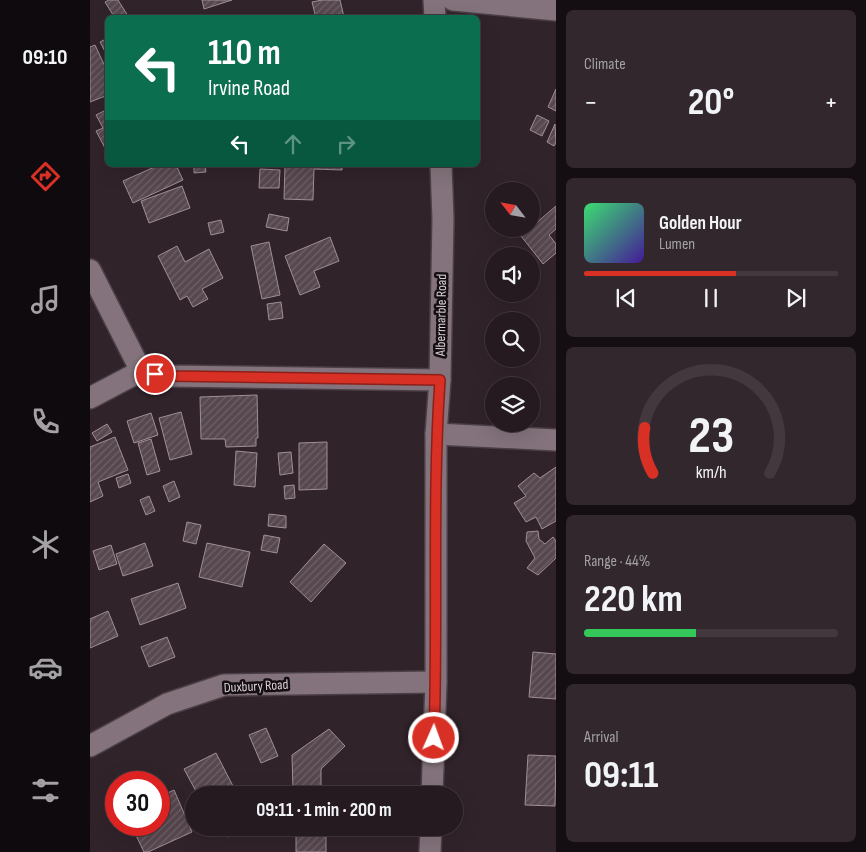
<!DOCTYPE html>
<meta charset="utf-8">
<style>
body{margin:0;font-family:"Sofia Sans Condensed",sans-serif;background:#31272d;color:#f1f3f6;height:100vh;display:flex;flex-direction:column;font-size:19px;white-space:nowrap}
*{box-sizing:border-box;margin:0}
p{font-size:16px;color:#a3a1a5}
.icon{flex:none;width:28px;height:28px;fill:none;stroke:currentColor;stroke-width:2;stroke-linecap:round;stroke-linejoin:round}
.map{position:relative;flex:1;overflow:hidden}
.drawer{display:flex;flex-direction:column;gap:10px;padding:10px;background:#140e12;width:310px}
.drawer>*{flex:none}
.hud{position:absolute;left:15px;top:15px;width:375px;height:152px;border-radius:8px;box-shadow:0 5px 20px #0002,0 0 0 1px #42383e;background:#0b6e4f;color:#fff;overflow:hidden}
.needle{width:32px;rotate:301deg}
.controls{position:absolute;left:395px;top:182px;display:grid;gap:10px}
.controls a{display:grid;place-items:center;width:55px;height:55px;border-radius:50%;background:#251a20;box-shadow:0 5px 20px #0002,0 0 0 1px #42383e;font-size:25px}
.speed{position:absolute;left:15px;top:771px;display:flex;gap:10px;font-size:25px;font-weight:700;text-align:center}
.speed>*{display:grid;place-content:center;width:65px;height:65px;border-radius:50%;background:#251a20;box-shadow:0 5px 20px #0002,0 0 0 1px #42383e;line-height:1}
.speed .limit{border:8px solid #d22;background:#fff;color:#111}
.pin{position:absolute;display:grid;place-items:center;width:42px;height:42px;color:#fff;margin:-21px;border:2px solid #fff;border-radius:50%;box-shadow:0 1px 5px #0007}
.me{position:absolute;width:55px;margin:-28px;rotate:2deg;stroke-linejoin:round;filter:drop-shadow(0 0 4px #0008)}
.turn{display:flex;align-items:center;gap:18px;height:105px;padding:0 20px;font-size:22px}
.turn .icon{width:65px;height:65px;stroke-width:2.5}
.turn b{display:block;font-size:35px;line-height:42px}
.lanes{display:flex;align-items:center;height:48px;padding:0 20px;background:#0003;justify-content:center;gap:25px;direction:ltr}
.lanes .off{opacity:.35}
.big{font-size:38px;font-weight:700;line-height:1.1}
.drawer .widget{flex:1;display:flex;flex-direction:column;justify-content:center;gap:8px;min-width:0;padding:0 18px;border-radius:8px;background:#31272d}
.drawer .dial{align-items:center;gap:0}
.dial svg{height:130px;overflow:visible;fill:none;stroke:#42383e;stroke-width:7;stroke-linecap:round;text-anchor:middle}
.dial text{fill:#f1f3f6;stroke:none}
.song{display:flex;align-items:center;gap:15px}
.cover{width:60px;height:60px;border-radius:8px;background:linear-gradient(135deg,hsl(140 70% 55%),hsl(260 70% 35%))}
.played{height:5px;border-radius:2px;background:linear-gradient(90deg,#d93025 60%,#42383e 60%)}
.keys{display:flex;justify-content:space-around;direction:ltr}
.heat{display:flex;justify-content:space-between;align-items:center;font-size:28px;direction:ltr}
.charge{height:8px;border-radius:4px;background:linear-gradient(90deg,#34c759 44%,#42383e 0)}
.trip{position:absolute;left:95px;top:786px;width:278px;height:50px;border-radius:25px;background:#251a20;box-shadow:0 5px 20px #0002,0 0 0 1px #42383e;font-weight:700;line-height:50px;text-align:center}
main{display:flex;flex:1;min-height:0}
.menu{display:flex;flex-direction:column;width:90px;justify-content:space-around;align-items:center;background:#0f0a0d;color:#a3a1a5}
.menu .icon{width:35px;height:35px}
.menu .selected{color:#d93025}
.menu b{font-size:22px;color:#f1f3f6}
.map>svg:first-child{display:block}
.building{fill:url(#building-hatch);stroke:#a08e98}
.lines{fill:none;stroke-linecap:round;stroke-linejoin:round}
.street-casing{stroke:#4b3f46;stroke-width:24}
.street{stroke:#84737c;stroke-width:21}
.route-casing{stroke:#8d1f18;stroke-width:12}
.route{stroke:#d93025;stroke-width:9}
.labels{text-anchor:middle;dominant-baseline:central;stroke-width:5;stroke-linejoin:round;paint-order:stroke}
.street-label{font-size:14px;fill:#dbd2d7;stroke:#140e12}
</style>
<main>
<nav class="menu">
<b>09:10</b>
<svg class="icon selected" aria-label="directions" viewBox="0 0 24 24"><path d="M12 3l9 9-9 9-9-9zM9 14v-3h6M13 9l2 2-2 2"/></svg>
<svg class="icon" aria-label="music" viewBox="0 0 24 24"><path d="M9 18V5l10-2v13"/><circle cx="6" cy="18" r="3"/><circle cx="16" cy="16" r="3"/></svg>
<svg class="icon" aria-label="phone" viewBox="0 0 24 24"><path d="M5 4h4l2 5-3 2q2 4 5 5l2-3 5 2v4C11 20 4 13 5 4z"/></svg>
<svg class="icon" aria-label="climate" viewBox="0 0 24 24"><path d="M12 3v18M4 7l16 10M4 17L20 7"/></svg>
<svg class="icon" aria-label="car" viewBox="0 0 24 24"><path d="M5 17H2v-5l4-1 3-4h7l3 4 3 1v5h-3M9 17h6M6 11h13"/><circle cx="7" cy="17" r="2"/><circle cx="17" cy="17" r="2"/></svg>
<svg class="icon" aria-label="filters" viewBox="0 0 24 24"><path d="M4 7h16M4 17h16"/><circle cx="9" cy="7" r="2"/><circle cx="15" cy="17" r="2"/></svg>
</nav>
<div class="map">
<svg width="466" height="852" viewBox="0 0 466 852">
<defs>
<pattern id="building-hatch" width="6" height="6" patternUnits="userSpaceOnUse" patternTransform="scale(1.25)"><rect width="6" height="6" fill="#57474f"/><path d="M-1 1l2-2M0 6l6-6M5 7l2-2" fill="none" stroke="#6f6168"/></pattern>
</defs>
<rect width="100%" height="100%" fill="#31232a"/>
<g class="building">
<polygon points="19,0 28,0 38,16 25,18 15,2"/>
<polygon points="112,0 142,0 114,9"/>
<polygon points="232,0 250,0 254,17 226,18 222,2"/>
<polygon points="18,38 18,57 10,42"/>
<polygon points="5,45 18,73 18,95 0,102 0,47"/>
<polygon points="466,89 466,111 458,107"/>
<polygon points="18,109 18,149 16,150 6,131 13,128 6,115"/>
<polygon points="447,115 459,121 452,136 440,130"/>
<polygon points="465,124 466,143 464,146 457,142"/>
<polygon points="69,165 86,165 93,180 43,203 33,181"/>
<polygon points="104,165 115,165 116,172 104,173"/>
<polygon points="195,165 252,165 252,170 224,169 223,200 194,199"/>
<polygon points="170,169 190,170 189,188 169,188"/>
<polygon points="92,186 100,208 59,223 51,201"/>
<polygon points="466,206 466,229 459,235 466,244 466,253 453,264 431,236"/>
<polygon points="179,214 199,218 197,231 176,227"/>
<polygon points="131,220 134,232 121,235 118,223"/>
<polygon points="240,237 249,261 224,271 230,287 210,295 195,256"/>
<polygon points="179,242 190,295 172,299 161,246"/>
<polygon points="87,246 95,262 119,249 133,278 112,289 118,299 103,307 97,296 90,300 68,256"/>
<polygon points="191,302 193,318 179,320 177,304"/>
<polygon points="167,395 168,438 166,438 166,446 136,447 135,439 111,439 110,397"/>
<polygon points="91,412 102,454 80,460 69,418"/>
<polygon points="61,413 68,435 44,443 37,421"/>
<polygon points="17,424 22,432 7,441 2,433"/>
<polygon points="25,437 38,470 8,482 13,496 0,502 0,447"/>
<polygon points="61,439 70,471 57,475 48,443"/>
<polygon points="237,442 237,489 209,490 209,443"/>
<polygon points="146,451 167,453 165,487 144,485"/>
<polygon points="201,452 203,473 190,475 188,453"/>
<polygon points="466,467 466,521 452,529 446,517 436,522 424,503 436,496 428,486 444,473 450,478"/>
<polygon points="38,474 41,483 29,488 26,478"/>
<polygon points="84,481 90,497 79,502 73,486"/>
<polygon points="204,485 205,498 195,499 194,486"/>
<polygon points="59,496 65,511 56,515 50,500"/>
<polygon points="179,514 196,516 196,528 178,526"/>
<polygon points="97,522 111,525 106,544 93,541"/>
<polygon points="448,531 449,539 455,544 463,537 466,541 466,558 448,575 437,568 445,558 436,541 437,532"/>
<polygon points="174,535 190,538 187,553 171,550"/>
<polygon points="55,543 63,566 33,576 26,554"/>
<polygon points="117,543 160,552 152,587 109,577"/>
<polygon points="234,544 256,563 221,602 200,582"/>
<polygon points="21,545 27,564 9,570 3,551"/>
<polygon points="88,583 96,608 50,625 41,599"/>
<polygon points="18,611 28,636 0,648 0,619"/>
<polygon points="77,637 85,657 59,667 51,647"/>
<polygon points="443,652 466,654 466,699 439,697"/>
<polygon points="176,728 188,756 171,763 159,735"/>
<polygon points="239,729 255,746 231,769 231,792 203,792 202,755"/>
<polygon points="126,753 144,788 131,795 108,795 94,769"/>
<polygon points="438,755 466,756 465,806 435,805"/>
<polygon points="84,790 102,832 58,852 54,852 41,825 69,825 69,797"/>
<polygon points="133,828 150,828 152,831 137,837"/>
<rect x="206" y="828" width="30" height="24"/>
</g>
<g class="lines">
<g class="street-casing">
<g id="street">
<polyline points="344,0 345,18"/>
<polyline points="363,0 466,10"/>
<polyline points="0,270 51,371"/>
<polyline points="0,398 51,371 79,376 350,380"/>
<polyline points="346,434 466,440"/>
<polyline points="0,746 77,704 134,685 346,682"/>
<polyline points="342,795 346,682 346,434 350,380 353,219 351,165"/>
<polyline points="340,852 341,828"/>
</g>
</g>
<use href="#street" class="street"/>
</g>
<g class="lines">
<g class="route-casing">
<path id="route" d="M 65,374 L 79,376 L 350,380 C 342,499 348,619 344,738"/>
</g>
<use href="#route" class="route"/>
</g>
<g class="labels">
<g class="street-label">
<text transform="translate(351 315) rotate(-89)">Albermarble Road</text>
<text transform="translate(166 686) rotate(-3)">Duxbury Road</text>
</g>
</g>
</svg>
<div class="controls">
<a><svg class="needle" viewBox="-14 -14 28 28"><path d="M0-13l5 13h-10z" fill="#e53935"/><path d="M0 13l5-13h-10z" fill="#a3a1a5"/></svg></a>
<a><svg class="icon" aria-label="sound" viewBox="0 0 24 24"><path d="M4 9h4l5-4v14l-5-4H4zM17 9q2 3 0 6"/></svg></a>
<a><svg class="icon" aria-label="search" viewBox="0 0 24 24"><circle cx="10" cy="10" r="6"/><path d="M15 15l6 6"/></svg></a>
<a><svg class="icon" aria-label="layers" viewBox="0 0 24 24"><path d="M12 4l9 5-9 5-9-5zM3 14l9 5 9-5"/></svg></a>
</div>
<div class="speed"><div class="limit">30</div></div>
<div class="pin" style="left:65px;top:374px;background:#d93025"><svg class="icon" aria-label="arrive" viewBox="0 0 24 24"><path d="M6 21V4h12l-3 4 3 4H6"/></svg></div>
<svg class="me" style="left:344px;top:738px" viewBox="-20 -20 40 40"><circle r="17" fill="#d93025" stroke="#fff" stroke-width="3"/><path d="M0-11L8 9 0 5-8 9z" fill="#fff"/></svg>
<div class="trip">09:11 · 1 min · 200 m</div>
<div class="hud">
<div class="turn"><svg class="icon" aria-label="left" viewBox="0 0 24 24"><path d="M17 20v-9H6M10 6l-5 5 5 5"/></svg><div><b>110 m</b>Irvine Road</div></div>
<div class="lanes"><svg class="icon" aria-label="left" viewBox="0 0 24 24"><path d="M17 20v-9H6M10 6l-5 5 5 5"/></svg><svg class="icon off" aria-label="ahead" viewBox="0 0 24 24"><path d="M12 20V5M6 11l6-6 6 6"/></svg><svg class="icon off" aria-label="right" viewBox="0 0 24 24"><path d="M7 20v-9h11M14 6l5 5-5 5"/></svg></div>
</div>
</div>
<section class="drawer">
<div class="widget"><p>Climate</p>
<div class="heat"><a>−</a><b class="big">20°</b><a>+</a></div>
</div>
<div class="widget">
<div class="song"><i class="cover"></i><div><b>Golden Hour</b><p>Lumen</p></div></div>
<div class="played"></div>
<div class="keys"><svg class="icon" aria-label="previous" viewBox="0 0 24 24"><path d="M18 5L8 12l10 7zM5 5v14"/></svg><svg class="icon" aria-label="pause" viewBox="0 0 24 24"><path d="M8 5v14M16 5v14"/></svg><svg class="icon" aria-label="next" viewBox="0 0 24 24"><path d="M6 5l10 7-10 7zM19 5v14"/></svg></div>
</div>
<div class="widget dial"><svg viewBox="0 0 100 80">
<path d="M14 69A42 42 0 1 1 86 69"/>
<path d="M14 69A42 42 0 0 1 9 41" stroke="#d93025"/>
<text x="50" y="56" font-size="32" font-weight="700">23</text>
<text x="50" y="72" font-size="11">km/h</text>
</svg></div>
<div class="widget"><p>Range · 44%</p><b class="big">220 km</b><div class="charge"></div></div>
<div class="widget"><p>Arrival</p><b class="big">09:11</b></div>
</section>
</main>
